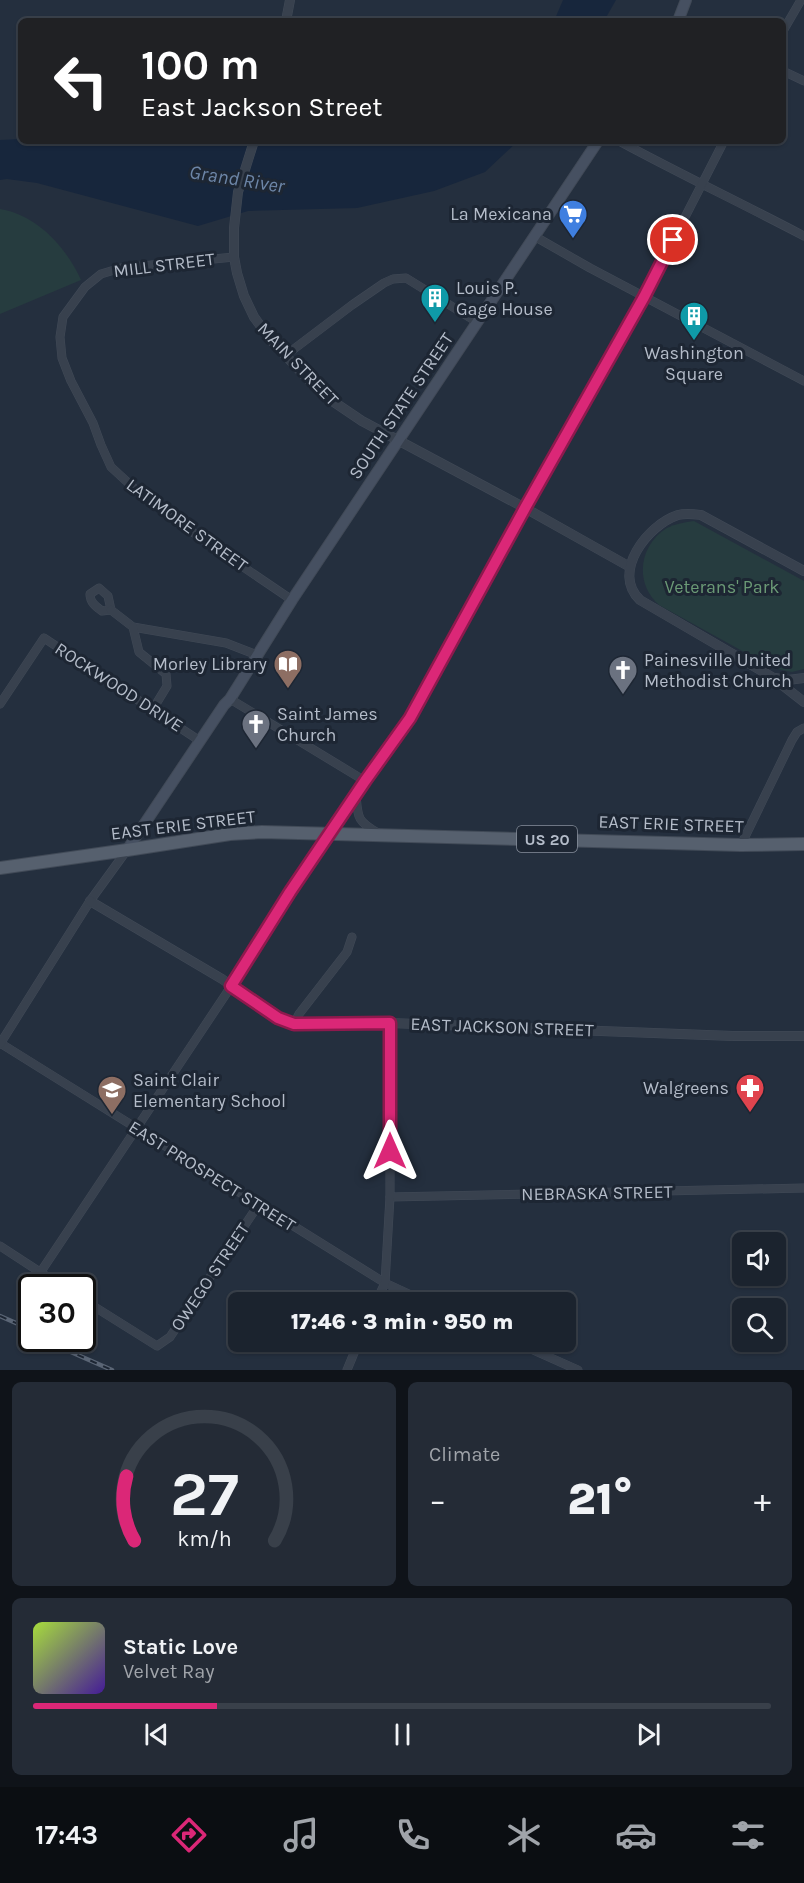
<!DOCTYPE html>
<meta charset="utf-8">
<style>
body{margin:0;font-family:Karla,sans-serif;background:#242b36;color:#f1f3f6;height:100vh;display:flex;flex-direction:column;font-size:22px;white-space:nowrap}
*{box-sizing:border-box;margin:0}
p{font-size:20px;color:#a0a4aa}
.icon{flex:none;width:33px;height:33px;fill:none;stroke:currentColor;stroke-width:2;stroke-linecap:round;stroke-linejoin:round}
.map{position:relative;height:1370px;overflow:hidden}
.panel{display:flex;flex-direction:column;gap:12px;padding:12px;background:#0f1319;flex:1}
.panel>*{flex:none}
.top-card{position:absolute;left:18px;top:18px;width:768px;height:126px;border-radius:9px;box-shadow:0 2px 4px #0004,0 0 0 2px #39404a;background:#202124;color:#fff;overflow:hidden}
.fabs{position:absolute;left:732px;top:1232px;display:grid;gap:12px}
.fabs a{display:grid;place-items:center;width:54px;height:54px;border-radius:9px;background:#1b232e;box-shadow:0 2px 4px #0004,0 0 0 2px #39404a;font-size:30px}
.speed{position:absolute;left:18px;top:1274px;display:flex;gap:12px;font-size:30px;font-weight:700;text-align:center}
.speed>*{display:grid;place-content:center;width:78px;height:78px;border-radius:50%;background:#1b232e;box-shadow:0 2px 4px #0004,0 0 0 2px #39404a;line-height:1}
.speed .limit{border:3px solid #111;border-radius:9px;background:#fff;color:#111}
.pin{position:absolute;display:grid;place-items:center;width:51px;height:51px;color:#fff;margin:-26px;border:3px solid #fff;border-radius:50%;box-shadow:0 2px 6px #0007}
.me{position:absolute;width:66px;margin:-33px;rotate:0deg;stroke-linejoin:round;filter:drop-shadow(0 0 4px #0008)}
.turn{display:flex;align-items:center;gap:21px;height:126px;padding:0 24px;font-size:27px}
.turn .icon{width:78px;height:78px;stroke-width:2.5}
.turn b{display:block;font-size:42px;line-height:51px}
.big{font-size:45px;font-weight:800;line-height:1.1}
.panel .widget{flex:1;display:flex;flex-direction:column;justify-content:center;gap:9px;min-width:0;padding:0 21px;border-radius:9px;background:#242b36}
.panel .dial{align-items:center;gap:0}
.dial svg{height:156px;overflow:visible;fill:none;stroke:#39404a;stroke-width:7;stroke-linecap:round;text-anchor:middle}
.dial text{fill:#f1f3f6;stroke:none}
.song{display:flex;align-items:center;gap:18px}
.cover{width:72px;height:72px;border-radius:9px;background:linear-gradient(135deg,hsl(80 70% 55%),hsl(260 70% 35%))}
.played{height:6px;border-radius:3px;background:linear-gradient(90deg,#db2777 25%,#39404a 25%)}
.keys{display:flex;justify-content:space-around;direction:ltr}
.heat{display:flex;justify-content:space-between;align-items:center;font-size:33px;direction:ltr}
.panel .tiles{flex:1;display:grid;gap:12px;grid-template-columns:1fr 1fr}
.widget:last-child{grid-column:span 2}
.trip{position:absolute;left:228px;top:1292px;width:348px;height:60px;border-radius:9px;background:#1b232e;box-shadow:0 2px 4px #0004,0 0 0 2px #39404a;font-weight:800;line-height:60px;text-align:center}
.tabs{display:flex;height:96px;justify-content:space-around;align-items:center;background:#0b0e12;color:#a0a4aa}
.tabs .icon{width:42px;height:42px}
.tabs .active{color:#db2777}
.tabs b{font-size:27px;color:#f1f3f6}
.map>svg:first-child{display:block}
.green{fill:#263c3f}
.water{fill:#17263c}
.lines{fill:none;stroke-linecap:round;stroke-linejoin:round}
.minor-casing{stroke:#414a57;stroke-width:9}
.tertiary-casing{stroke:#414a57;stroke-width:10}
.secondary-casing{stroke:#414a57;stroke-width:12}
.primary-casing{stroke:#414a57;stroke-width:14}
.minor{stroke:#38414e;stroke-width:8}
.tertiary{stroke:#38414e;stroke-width:9}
.secondary{stroke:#465061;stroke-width:10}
.primary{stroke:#56606e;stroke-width:12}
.rail-casing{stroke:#5a6575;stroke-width:4.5}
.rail{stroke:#1d2633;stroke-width:2;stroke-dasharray:7;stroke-linecap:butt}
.route-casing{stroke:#8e194d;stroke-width:15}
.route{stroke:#db2777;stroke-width:10}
.labels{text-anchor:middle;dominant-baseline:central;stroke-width:6;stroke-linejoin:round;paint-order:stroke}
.shield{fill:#1d2633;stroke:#878f9c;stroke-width:1.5}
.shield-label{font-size:16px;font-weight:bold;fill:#b4bcc9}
.poi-label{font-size:18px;fill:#b4bcc9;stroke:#1d2633;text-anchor:start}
.street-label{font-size:18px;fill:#b4bcc9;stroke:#1d2633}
.park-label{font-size:18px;fill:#6b9a76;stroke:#1d2633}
.water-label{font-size:20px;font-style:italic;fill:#6d86a8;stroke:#1d2633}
</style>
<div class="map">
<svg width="804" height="1370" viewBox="0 0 804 1370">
<rect width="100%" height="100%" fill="#242f3e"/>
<g class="green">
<path d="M 0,209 C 37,215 66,247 81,280 L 0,314 Z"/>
<path d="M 694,521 L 804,581 L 804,669 L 792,672 L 773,668 L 659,605 C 634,583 639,545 667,528 C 675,524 685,522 694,521 Z"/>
</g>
<g class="water">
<polygon points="563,0 616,0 604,21 554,21"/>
<polygon points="21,139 21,141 286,141 301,145 372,145 393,141 518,141 485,172 434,191 357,208 248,211 198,226 37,183 7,179 0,180 0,140"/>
</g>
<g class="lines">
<g class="minor-casing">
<g id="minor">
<polyline points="783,31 801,0"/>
<polyline points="783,71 804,81"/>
<path d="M 619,141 C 680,174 743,204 804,236"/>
<polyline points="534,236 590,268 804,381"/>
<polyline points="234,257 121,268 101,274 85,287 63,317 60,337 62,358 71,381 93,423 101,445 111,467 136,490 202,539 292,600"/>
<polyline points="286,355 352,305 384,283 393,279 406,278 477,322"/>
<path d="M 99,588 L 108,596 L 111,610 L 102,611 C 95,606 90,602 90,594 Z"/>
<polyline points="111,610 133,627 226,643 257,655"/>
<polyline points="133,627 139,652 166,674 167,686 153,709"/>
<polyline points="230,699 365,781"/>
<polyline points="0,704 44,638 200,741"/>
<path d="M 356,795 C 358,818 357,821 378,833"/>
<polyline points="741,845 792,740 797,732 804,728"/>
<polyline points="294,1024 299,1014 347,952 352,937"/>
<polyline points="0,1043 385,1283 426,1302"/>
<polyline points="0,1044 90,901 127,850"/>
<polyline points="390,1197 804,1188"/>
<polyline points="0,1246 63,1287"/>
<polyline points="23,1296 40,1273 226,994 290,892 365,781 404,728 525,508 644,297 724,141"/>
<polyline points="82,1299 157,1346 170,1337 259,1204"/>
<polyline points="376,1302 385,1283 390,1197 390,1023"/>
<polyline points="513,1341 578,1370"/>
<polyline points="347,1370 359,1341"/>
</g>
</g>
<g class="tertiary-casing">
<g id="tertiary">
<polyline points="286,21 290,0"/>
<polyline points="254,141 238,192 234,228 234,257 237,273 244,296 254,317 270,339 322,394 362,421 525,508 630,567"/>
<polyline points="775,678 788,680 804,678"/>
<path d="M 804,702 L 772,677 L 640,600 C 611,573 647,525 678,515 C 686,513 693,514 701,515 L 804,571"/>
<polyline points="90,901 222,979 278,1018 294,1024 390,1023 733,1036 804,1036"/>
</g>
</g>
<g class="secondary-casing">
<g id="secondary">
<polyline points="678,21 686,0"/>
<polyline points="127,850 224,705 230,699 292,600 598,141"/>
</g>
</g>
<g class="primary-casing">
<polyline id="primary" points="0,868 127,850 230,834 262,832 741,845 804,844"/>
</g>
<use href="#minor" class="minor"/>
<use href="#tertiary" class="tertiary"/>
<use href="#secondary" class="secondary"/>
<use href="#primary" class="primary"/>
<g class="rail-casing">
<g id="rail">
<polyline points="0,1316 32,1330"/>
<polyline points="39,1338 112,1370"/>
</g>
</g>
<use href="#rail" class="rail"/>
</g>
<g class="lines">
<g class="route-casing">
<polyline id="route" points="390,1151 390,1023 294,1024 278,1018 231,986 290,892 365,781 410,718 525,508 644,297 673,240"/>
</g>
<use href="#route" class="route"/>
</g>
<defs>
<g id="supermarket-pin" transform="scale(1.5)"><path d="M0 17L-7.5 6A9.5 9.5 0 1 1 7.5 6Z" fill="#3f7fe0" stroke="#1d2633"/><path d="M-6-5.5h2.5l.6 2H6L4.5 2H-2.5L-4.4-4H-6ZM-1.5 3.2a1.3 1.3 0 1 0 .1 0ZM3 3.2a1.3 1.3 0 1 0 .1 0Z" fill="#fff"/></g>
<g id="building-pin" transform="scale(1.5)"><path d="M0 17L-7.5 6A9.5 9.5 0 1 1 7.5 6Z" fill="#0f9aa8" stroke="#1d2633"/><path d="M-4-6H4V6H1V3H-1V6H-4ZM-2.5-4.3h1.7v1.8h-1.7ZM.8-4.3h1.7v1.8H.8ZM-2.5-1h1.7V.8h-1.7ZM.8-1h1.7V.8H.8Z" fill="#fff"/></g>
<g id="library-pin" transform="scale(1.5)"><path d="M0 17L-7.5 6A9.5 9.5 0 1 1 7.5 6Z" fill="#8d6e63" stroke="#1d2633"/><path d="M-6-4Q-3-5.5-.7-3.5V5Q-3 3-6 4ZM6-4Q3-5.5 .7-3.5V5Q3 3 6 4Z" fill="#fff"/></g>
<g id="church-pin" transform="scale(1.5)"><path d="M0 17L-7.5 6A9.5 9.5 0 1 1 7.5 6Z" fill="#6b7280" stroke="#1d2633"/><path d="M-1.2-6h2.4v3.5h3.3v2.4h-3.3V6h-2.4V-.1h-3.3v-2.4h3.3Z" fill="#fff"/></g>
<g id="pharmacy-pin" transform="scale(1.5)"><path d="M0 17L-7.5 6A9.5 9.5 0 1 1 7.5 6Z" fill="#e0444e" stroke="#1d2633"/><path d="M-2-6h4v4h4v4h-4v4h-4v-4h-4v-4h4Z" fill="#fff"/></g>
<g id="school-pin" transform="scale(1.5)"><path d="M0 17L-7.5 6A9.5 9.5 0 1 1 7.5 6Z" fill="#8d6e63" stroke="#1d2633"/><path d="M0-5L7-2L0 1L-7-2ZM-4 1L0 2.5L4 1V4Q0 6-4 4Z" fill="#fff"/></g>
</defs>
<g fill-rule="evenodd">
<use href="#supermarket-pin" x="573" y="214"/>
<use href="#building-pin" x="435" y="298"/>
<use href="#building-pin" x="694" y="316"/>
<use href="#library-pin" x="288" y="664"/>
<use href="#church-pin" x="623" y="670"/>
<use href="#church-pin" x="256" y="724"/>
<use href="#pharmacy-pin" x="750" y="1088"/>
<use href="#school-pin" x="112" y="1090"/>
</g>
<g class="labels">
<rect class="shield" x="517" y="826" width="60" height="26" rx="4.5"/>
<g class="shield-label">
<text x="547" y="839">US 20</text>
</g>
<g class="poi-label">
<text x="552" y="214" text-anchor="end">La Mexicana</text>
<text x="456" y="288">Louis P.<tspan x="456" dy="21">Gage House</tspan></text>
<text x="694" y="353" text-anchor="middle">Washington<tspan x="694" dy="21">Square</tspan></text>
<text x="644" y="660">Painesville United<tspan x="644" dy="21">Methodist Church</tspan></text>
<text x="267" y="664" text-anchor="end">Morley Library</text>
<text x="277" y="714">Saint James<tspan x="277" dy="21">Church</tspan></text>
<text x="133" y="1080">Saint Clair<tspan x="133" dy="21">Elementary School</tspan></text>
<text x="729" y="1088" text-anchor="end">Walgreens</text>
</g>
<g class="street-label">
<text transform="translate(164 265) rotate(-7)">MILL STREET</text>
<text transform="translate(298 364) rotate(46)">MAIN STREET</text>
<text transform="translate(401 406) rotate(-56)">SOUTH STATE STREET</text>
<text transform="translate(187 525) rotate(36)">LATIMORE STREET</text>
<text transform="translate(119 687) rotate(33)">ROCKWOOD DRIVE</text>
<text transform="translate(671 824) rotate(2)">EAST ERIE STREET</text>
<text transform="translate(183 825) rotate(-7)">EAST ERIE STREET</text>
<text transform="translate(502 1027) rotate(2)">EAST JACKSON STREET</text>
<text transform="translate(212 1176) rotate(32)">EAST PROSPECT STREET</text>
<text transform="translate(597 1193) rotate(-1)">NEBRASKA STREET</text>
<text transform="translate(210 1277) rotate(-56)">OWEGO STREET</text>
</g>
<g class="park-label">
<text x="722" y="587">Veterans' Park</text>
</g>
<g class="water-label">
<text transform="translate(237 179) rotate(9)">Grand River</text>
</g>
</g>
</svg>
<div class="fabs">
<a><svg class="icon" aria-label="sound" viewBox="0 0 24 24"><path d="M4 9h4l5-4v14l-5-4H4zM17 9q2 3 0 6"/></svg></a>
<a><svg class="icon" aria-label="search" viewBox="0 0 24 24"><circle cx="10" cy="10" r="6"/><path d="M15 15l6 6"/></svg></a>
</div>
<div class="speed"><div class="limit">30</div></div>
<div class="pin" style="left:673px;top:240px;background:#d93025"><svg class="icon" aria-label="arrive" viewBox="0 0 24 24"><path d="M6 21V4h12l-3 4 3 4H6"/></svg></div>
<svg class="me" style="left:390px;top:1151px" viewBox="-20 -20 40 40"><path d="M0-17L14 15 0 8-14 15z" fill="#db2777" stroke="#fff" stroke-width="4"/></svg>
<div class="trip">17:46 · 3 min · 950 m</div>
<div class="top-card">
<div class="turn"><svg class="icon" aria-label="left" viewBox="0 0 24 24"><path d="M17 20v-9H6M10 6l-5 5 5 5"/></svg><div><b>100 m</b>East Jackson Street</div></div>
</div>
</div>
<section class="panel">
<div class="tiles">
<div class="widget dial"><svg viewBox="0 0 100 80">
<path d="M14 69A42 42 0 1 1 86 69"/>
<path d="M14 69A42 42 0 0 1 10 36" stroke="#db2777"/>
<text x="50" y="56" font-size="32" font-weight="700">27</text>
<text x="50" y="72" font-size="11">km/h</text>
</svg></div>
<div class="widget"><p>Climate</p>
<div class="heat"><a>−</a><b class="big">21°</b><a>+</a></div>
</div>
<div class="widget">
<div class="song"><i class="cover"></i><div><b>Static Love</b><p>Velvet Ray</p></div></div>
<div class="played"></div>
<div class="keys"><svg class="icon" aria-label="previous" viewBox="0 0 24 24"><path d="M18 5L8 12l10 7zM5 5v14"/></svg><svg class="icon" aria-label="pause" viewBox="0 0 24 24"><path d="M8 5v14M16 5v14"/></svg><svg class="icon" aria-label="next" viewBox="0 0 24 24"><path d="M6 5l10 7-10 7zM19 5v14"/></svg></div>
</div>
</div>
</section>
<nav class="tabs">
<b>17:43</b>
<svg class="icon active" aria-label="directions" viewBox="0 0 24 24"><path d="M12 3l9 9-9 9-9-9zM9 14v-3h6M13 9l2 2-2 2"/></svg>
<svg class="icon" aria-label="music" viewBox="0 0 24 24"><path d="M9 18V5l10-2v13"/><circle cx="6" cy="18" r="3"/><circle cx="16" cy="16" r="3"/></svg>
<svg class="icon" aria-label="phone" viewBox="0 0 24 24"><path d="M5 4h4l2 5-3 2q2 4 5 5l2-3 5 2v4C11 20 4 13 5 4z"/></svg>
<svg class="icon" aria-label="climate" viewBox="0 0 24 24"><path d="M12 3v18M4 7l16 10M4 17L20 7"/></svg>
<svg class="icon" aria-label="car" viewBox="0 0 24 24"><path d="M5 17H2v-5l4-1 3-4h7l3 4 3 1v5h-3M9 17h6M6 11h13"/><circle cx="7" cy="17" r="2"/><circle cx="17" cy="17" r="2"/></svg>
<svg class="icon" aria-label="filters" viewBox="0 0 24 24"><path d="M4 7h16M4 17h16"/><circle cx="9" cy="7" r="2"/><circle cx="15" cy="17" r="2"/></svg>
</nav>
